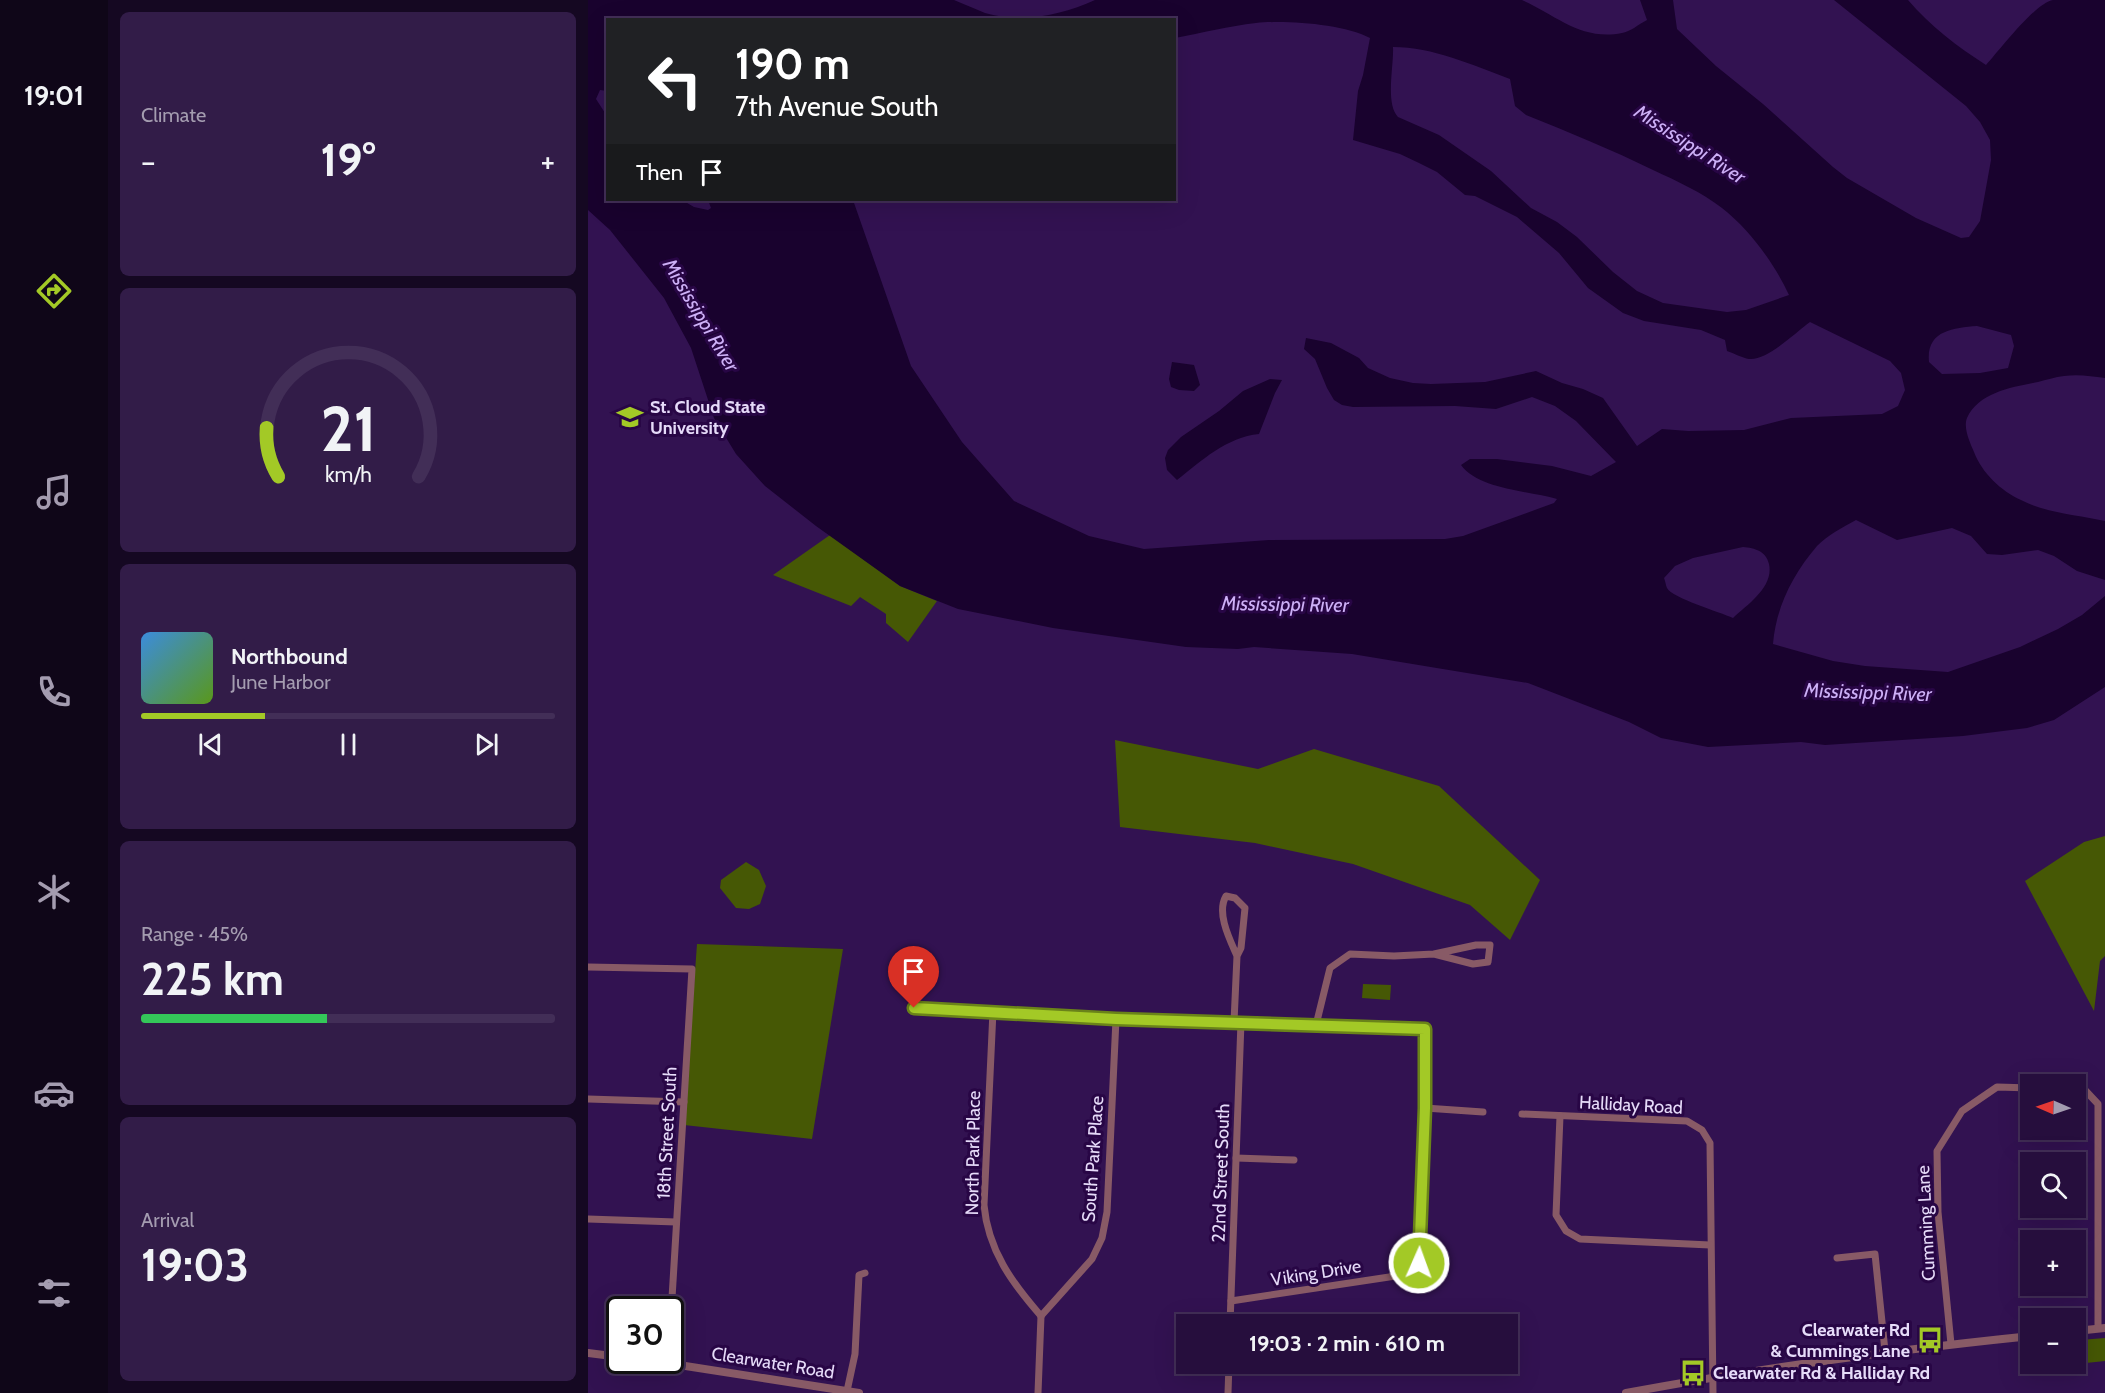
<!DOCTYPE html>
<meta charset="utf-8">
<style>
body{margin:0;font-family:Cabin,sans-serif;background:#321c48;color:#f1f3f6;height:100vh;display:flex;flex-direction:column;font-size:22px;white-space:nowrap}
*{box-sizing:border-box;margin:0}
p{font-size:20px;color:#a49cb0}
.icon{flex:none;width:33px;height:33px;fill:none;stroke:currentColor;stroke-width:2;stroke-linecap:round;stroke-linejoin:round}
.map{position:relative;flex:1;overflow:hidden}
.side{display:flex;flex-direction:column;gap:12px;padding:12px;background:#150822;width:480px}
.side>*{flex:none}
.guide{position:absolute;left:18px;top:18px;width:570px;height:183px;border-radius:0px;box-shadow:0 6px 24px #0002,0 0 0 2px #422e57;background:#202124;color:#fff;overflow:hidden}
.needle{width:39px;rotate:272deg}
.tools{position:absolute;left:1432px;top:1074px;display:grid;gap:12px}
.tools a{display:grid;place-items:center;width:66px;height:66px;border-radius:0px;background:#260e3d;box-shadow:0 6px 24px #0002,0 0 0 2px #422e57;font-size:30px}
.speed{position:absolute;left:18px;top:1296px;display:flex;gap:12px;font-size:30px;font-weight:700;text-align:center}
.speed>*{display:grid;place-content:center;width:78px;height:78px;border-radius:50%;background:#260e3d;box-shadow:0 6px 24px #0002,0 0 0 2px #422e57;line-height:1}
.speed .limit{border:3px solid #111;border-radius:9px;background:#fff;color:#111}
.pin{position:absolute;display:grid;place-items:center;width:51px;height:51px;color:#fff;margin:-62px -26px;border-radius:50% 50% 50% 0;rotate:-45deg;box-shadow:0 0 6px #0007}
.pin .icon{rotate:45deg}
.me{position:absolute;width:66px;margin:-33px;rotate:2deg;stroke-linejoin:round;filter:drop-shadow(0 0 4px #0008)}
.turn{display:flex;align-items:center;gap:21px;height:126px;padding:0 30px;font-size:27px}
.turn .icon{width:78px;height:78px;stroke-width:2.5}
.turn b{display:block;font-size:42px;line-height:51px}
.then{display:flex;align-items:center;height:57px;padding:0 30px;background:#0003;gap:12px;font-size:22px}
.big{font-size:45px;font-weight:700;line-height:1.1}
.side .widget{flex:1;display:flex;flex-direction:column;justify-content:center;gap:9px;min-width:0;padding:0 21px;border-radius:9px;background:#321c48}
.side .dial{align-items:center;gap:0}
.dial svg{height:156px;overflow:visible;fill:none;stroke:#422e57;stroke-width:7;stroke-linecap:round;text-anchor:middle}
.dial text{fill:#f1f3f6;stroke:none}
.song{display:flex;align-items:center;gap:18px}
.cover{width:72px;height:72px;border-radius:9px;background:linear-gradient(135deg,hsl(210 70% 55%),hsl(90 70% 35%))}
.played{height:6px;border-radius:3px;background:linear-gradient(90deg,#a3c926 30%,#422e57 30%)}
.keys{display:flex;justify-content:space-around;direction:ltr}
.heat{display:flex;justify-content:space-between;align-items:center;font-size:33px;direction:ltr}
.charge{height:9px;border-radius:4px;background:linear-gradient(90deg,#34c759 45%,#422e57 0)}
.trip{position:absolute;left:588px;top:1314px;width:342px;height:60px;border-radius:0px;background:#260e3d;box-shadow:0 6px 24px #0002,0 0 0 2px #422e57;font-weight:700;line-height:60px;text-align:center}
main{display:flex;flex:1;min-height:0}
.dock{display:flex;flex-direction:column;width:108px;justify-content:space-around;align-items:center;background:#0f0618;color:#a49cb0}
.dock .icon{width:42px;height:42px}
.dock .active{color:#a3c926}
.dock b{font-size:27px;color:#f1f3f6}
.map>svg:first-child{display:block}
.green{fill:#465805}
.water{fill:#19022e;fill-rule:evenodd}
.lines{fill:none;stroke-linecap:round;stroke-linejoin:round}
.minor{stroke:#885a66;stroke-width:7}
.tertiary{stroke:#885a66;stroke-width:8}
.route-casing{stroke:#6a8319;stroke-width:15}
.route{stroke:#a3c926;stroke-width:10}
.labels{text-anchor:middle;dominant-baseline:central;stroke-width:6;stroke-linejoin:round;paint-order:stroke}
.poi-label{font-size:18px;font-weight:bold;fill:#e6dbf9;stroke:#280645;text-anchor:start}
.street-label{font-size:18px;fill:#e6dbf9;stroke:#280645}
.water-label{font-size:20px;font-style:italic;fill:#cdb0f7;stroke:#280645}
</style>
<main>
<nav class="dock">
<b>19:01</b>
<svg class="icon active" aria-label="directions" viewBox="0 0 24 24"><path d="M12 3l9 9-9 9-9-9zM9 14v-3h6M13 9l2 2-2 2"/></svg>
<svg class="icon" aria-label="music" viewBox="0 0 24 24"><path d="M9 18V5l10-2v13"/><circle cx="6" cy="18" r="3"/><circle cx="16" cy="16" r="3"/></svg>
<svg class="icon" aria-label="phone" viewBox="0 0 24 24"><path d="M5 4h4l2 5-3 2q2 4 5 5l2-3 5 2v4C11 20 4 13 5 4z"/></svg>
<svg class="icon" aria-label="climate" viewBox="0 0 24 24"><path d="M12 3v18M4 7l16 10M4 17L20 7"/></svg>
<svg class="icon" aria-label="car" viewBox="0 0 24 24"><path d="M5 17H2v-5l4-1 3-4h7l3 4 3 1v5h-3M9 17h6M6 11h13"/><circle cx="7" cy="17" r="2"/><circle cx="17" cy="17" r="2"/></svg>
<svg class="icon" aria-label="filters" viewBox="0 0 24 24"><path d="M4 7h16M4 17h16"/><circle cx="9" cy="7" r="2"/><circle cx="15" cy="17" r="2"/></svg>
</nav>
<section class="side">
<div class="widget"><p>Climate</p>
<div class="heat"><a>−</a><b class="big">19°</b><a>+</a></div>
</div>
<div class="widget dial"><svg viewBox="0 0 100 80">
<path d="M14 69A42 42 0 1 1 86 69"/>
<path d="M14 69A42 42 0 0 1 8 44" stroke="#a3c926"/>
<text x="50" y="56" font-size="32" font-weight="700">21</text>
<text x="50" y="72" font-size="11">km/h</text>
</svg></div>
<div class="widget">
<div class="song"><i class="cover"></i><div><b>Northbound</b><p>June Harbor</p></div></div>
<div class="played"></div>
<div class="keys"><svg class="icon" aria-label="previous" viewBox="0 0 24 24"><path d="M18 5L8 12l10 7zM5 5v14"/></svg><svg class="icon" aria-label="pause" viewBox="0 0 24 24"><path d="M8 5v14M16 5v14"/></svg><svg class="icon" aria-label="next" viewBox="0 0 24 24"><path d="M6 5l10 7-10 7zM19 5v14"/></svg></div>
</div>
<div class="widget"><p>Range · 45%</p><b class="big">225 km</b><div class="charge"></div></div>
<div class="widget"><p>Arrival</p><b class="big">19:03</b></div>
</section>
<div class="map">
<svg width="1517" height="1393" viewBox="0 0 1517 1393">
<rect width="100%" height="100%" fill="#321251"/>
<g class="green">
<polygon points="242,535 312,586 349,601 320,642 298,623 298,614 272,597 263,606 185,575"/>
<polygon points="527,740 670,769 726,749 851,786 952,880 922,940 882,905 765,864 667,843 532,827"/>
<polygon points="1517,836 1517,956 1512,961 1506,1011 1437,881 1496,842"/>
<polygon points="158,862 171,870 178,886 172,904 161,909 148,908 132,888 133,880"/>
<polygon points="109,944 255,949 224,1139 96,1125"/>
<polygon points="775,984 803,985 802,1000 774,998"/>
<polygon points="1517,1338 1517,1361 1498,1363 1492,1357 1492,1340"/>
</g>
<g class="water">
<path d="M 0,0 L 366,0 C 376,4 387,9 397,13 C 433,24 474,15 507,0 L 934,0 C 968,15 993,41 1034,33 C 1042,32 1051,24 1059,20 L 1052,0 L 1085,0 L 1089,29 L 1128,66 L 1175,104 L 1245,167 L 1259,178 L 1328,218 L 1373,238 L 1381,237 L 1392,221 L 1403,160 L 1402,140 L 1392,122 L 1378,106 L 1246,0 L 1320,0 C 1342,26 1370,47 1398,65 C 1411,51 1447,3 1465,0 C 1481,0 1500,0 1517,0 L 1517,378 C 1503,376 1490,374 1476,376 C 1467,377 1458,380 1450,382 C 1425,387 1391,392 1379,418 C 1375,428 1382,443 1386,452 C 1394,473 1413,491 1433,500 C 1458,513 1490,515 1517,521 L 1517,580 L 1489,571 L 1466,556 L 1450,550 L 1414,555 L 1399,554 L 1383,536 L 1364,528 L 1309,540 L 1268,520 C 1255,527 1240,535 1229,546 C 1205,574 1188,607 1185,644 L 1245,661 L 1277,666 L 1360,672 L 1432,647 L 1470,629 L 1494,615 L 1517,596 L 1517,687 L 1466,720 L 1439,728 L 1375,736 L 1237,745 L 1213,742 L 1120,747 L 1073,738 L 1041,722 L 940,683 L 764,654 L 666,647 L 650,649 L 598,647 L 465,628 L 370,609 L 312,586 L 228,526 L 177,486 L 148,454 L 126,418 L 103,348 L 76,298 L 22,230 L 0,210 ZM 20,20 L 586,20 L 587,38 C 614,33 641,26 668,23 C 699,20 755,24 782,38 L 775,75 L 770,91 L 765,140 L 812,154 L 831,163 L 849,172 L 877,195 L 887,196 L 929,217 L 971,253 L 1000,288 L 1035,313 L 1056,321 L 1113,330 L 1137,340 L 1139,351 C 1146,353 1154,358 1161,359 C 1179,361 1208,332 1222,322 L 1302,361 L 1313,373 L 1317,390 L 1310,406 L 1294,414 L 1203,418 L 1156,430 L 1100,431 L 1074,429 L 1049,446 L 1015,398 L 995,389 L 974,383 L 948,371 L 897,382 L 843,384 L 825,383 L 802,378 L 780,368 L 771,358 L 743,343 L 718,338 L 716,349 L 727,359 L 739,388 L 746,400 L 754,405 L 765,407 L 867,406 L 908,409 L 944,397 L 967,406 L 988,421 L 1028,462 L 1003,476 L 964,466 L 909,459 L 882,459 L 873,465 C 890,489 941,491 969,499 L 966,503 L 875,536 L 857,539 L 681,540 L 556,549 L 501,536 L 426,501 L 374,442 L 323,366 L 265,200 L 120,200 L 123,208 L 120,210 L 106,207 L 94,200 L 20,200 L 19,116 L 8,99 L 12,90 L 19,91 ZM 805,47 C 845,47 884,65 922,79 L 927,106 L 938,115 C 981,132 1024,150 1065,170 C 1089,181 1113,192 1134,208 C 1162,230 1186,263 1201,295 L 1158,310 L 1139,312 L 1075,303 L 1049,291 L 1025,272 L 989,237 L 969,222 L 943,208 L 903,171 L 851,135 L 810,117 C 797,103 806,66 805,47 ZM 1389,326 L 1423,335 L 1426,346 L 1420,368 L 1392,373 L 1354,374 L 1341,362 C 1338,331 1364,328 1389,326 ZM 1155,547 C 1167,548 1178,551 1181,564 C 1186,587 1160,604 1145,618 C 1132,612 1084,598 1079,588 C 1078,586 1077,580 1076,578 L 1087,566 L 1105,558 Z"/>
<polygon points="584,362 606,365 612,385 606,391 591,390 583,387 581,379"/>
<path d="M 682,379 L 694,380 L 687,393 L 671,434 C 639,437 613,461 589,480 L 579,470 L 577,458 L 580,450 L 593,437 L 631,411 L 655,391 Z"/>
</g>
<g class="lines">
<g class="minor">
<polyline points="0,967 104,969 84,1298"/>
<polyline points="326,1008 528,1019 837,1029 837,1108 831,1262 821,1274 643,1301"/>
<path d="M 405,1011 L 396,1205 C 400,1250 424,1283 453,1316"/>
<path d="M 646,1022 L 649,956 L 653,948 L 657,908 L 647,898 L 638,896 C 628,913 642,940 649,956"/>
<polyline points="728,1025 742,968 762,954 806,956 846,954 885,964 900,962 902,945 888,945 846,954"/>
<polyline points="1488,1089 1496,1089 1510,1104 1510,1328"/>
<polyline points="0,1099 96,1102"/>
<polyline points="837,1108 895,1112"/>
<polyline points="934,1114 1099,1121 1114,1130 1122,1143 1125,1393"/>
<polyline points="972,1116 968,1215 978,1231 992,1239 1122,1245"/>
<polyline points="648,1158 706,1160"/>
<polyline points="0,1219 88,1222"/>
<polyline points="1249,1258 1287,1254 1297,1351"/>
<polyline points="453,1316 504,1259 514,1238 519,1212 528,1019"/>
<polyline points="642,1324 653,1022"/>
<polyline points="1363,1344 1350,1212 1349,1151 1374,1111 1409,1087 1443,1088"/>
<polyline points="259,1391 267,1354 271,1275 277,1273"/>
<polyline points="450,1393 453,1316"/>
<polyline points="640,1393 641,1364"/>
</g>
<g class="tertiary">
<polyline points="1488,1331 1517,1328"/>
<polyline points="0,1353 32,1357"/>
<polyline points="59,1360 271,1393"/>
<path d="M 1038,1393 C 1172,1368 1307,1350 1443,1336"/>
</g>
</g>
<g class="lines">
<g class="route-casing">
<polyline id="route" points="326,1008 528,1019 837,1029 837,1108 831,1263"/>
</g>
<use href="#route" class="route"/>
</g>
<defs>
<g id="university-bare" transform="scale(2.07)"><path d="M0-5L7-2L0 1L-7-2ZM-4 1L0 2.5L4 1V4Q0 6-4 4Z" fill="#a3c926" stroke="#280645" stroke-width="2.5" paint-order="stroke"/></g>
<g id="bus-bare" transform="scale(2.07)"><path d="M-5-6H5V4H4V6H2V4H-2V6H-4V4H-5ZM-3.5-4V0h7V-4ZM-3.5 1.2v1.5H-2V1.2ZM2 1.2v1.5H3.5V1.2Z" fill="#a3c926" stroke="#280645" stroke-width="2.5" paint-order="stroke"/></g>
</defs>
<g fill-rule="evenodd">
<use href="#university-bare" x="42" y="417"/>
<use href="#bus-bare" x="1342" y="1340"/>
<use href="#bus-bare" x="1105" y="1373"/>
</g>
<g class="labels">
<g class="poi-label">
<text x="62" y="407">St. Cloud State<tspan x="62" dy="21">University</tspan></text>
<text x="1322" y="1330" text-anchor="end">Clearwater Rd<tspan x="1322" dy="21">&amp; Cummings Lane</tspan></text>
<text x="1125" y="1373">Clearwater Rd &amp; Halliday Rd</text>
</g>
<g class="street-label">
<text transform="translate(1043 1105) rotate(3)">Halliday Road</text>
<text transform="translate(79 1133) rotate(-87)">18th Street South</text>
<text transform="translate(385 1153) rotate(-89)">North Park Place</text>
<text transform="translate(505 1159) rotate(-86)">South Park Place</text>
<text transform="translate(633 1173) rotate(-88)">22nd Street South</text>
<text transform="translate(1338 1223) rotate(-93)">Cumming Lane</text>
<text transform="translate(728 1273) rotate(-9)">Viking Drive</text>
<text transform="translate(185 1363) rotate(9)">Clearwater Road</text>
</g>
<g class="water-label">
<text transform="translate(1102 144) rotate(33)">Mississippi River</text>
<text transform="translate(113 315) rotate(59)">Mississippi River</text>
<text transform="translate(697 604) rotate(1)">Mississippi River</text>
<text transform="translate(1280 692) rotate(2)">Mississippi River</text>
</g>
</g>
</svg>
<div class="tools">
<a><svg class="needle" viewBox="-14 -14 28 28"><path d="M0-13l5 13h-10z" fill="#e53935"/><path d="M0 13l5-13h-10z" fill="#a49cb0"/></svg></a>
<a><svg class="icon" aria-label="search" viewBox="0 0 24 24"><circle cx="10" cy="10" r="6"/><path d="M15 15l6 6"/></svg></a>
<a>+</a>
<a>−</a>
</div>
<div class="speed"><div class="limit">30</div></div>
<div class="pin" style="left:326px;top:1008px;background:#d93025"><svg class="icon" aria-label="arrive" viewBox="0 0 24 24"><path d="M6 21V4h12l-3 4 3 4H6"/></svg></div>
<svg class="me" style="left:831px;top:1263px" viewBox="-20 -20 40 40"><circle r="17" fill="#a3c926" stroke="#fff" stroke-width="3"/><path d="M0-11L8 9 0 5-8 9z" fill="#fff"/></svg>
<div class="trip">19:03 · 2 min · 610 m</div>
<div class="guide">
<div class="turn"><svg class="icon" aria-label="left" viewBox="0 0 24 24"><path d="M17 20v-9H6M10 6l-5 5 5 5"/></svg><div><b>190 m</b>7th Avenue South</div></div>
<div class="then">Then<svg class="icon" aria-label="arrive" viewBox="0 0 24 24"><path d="M6 21V4h12l-3 4 3 4H6"/></svg></div>
</div>
</div>
</main>
